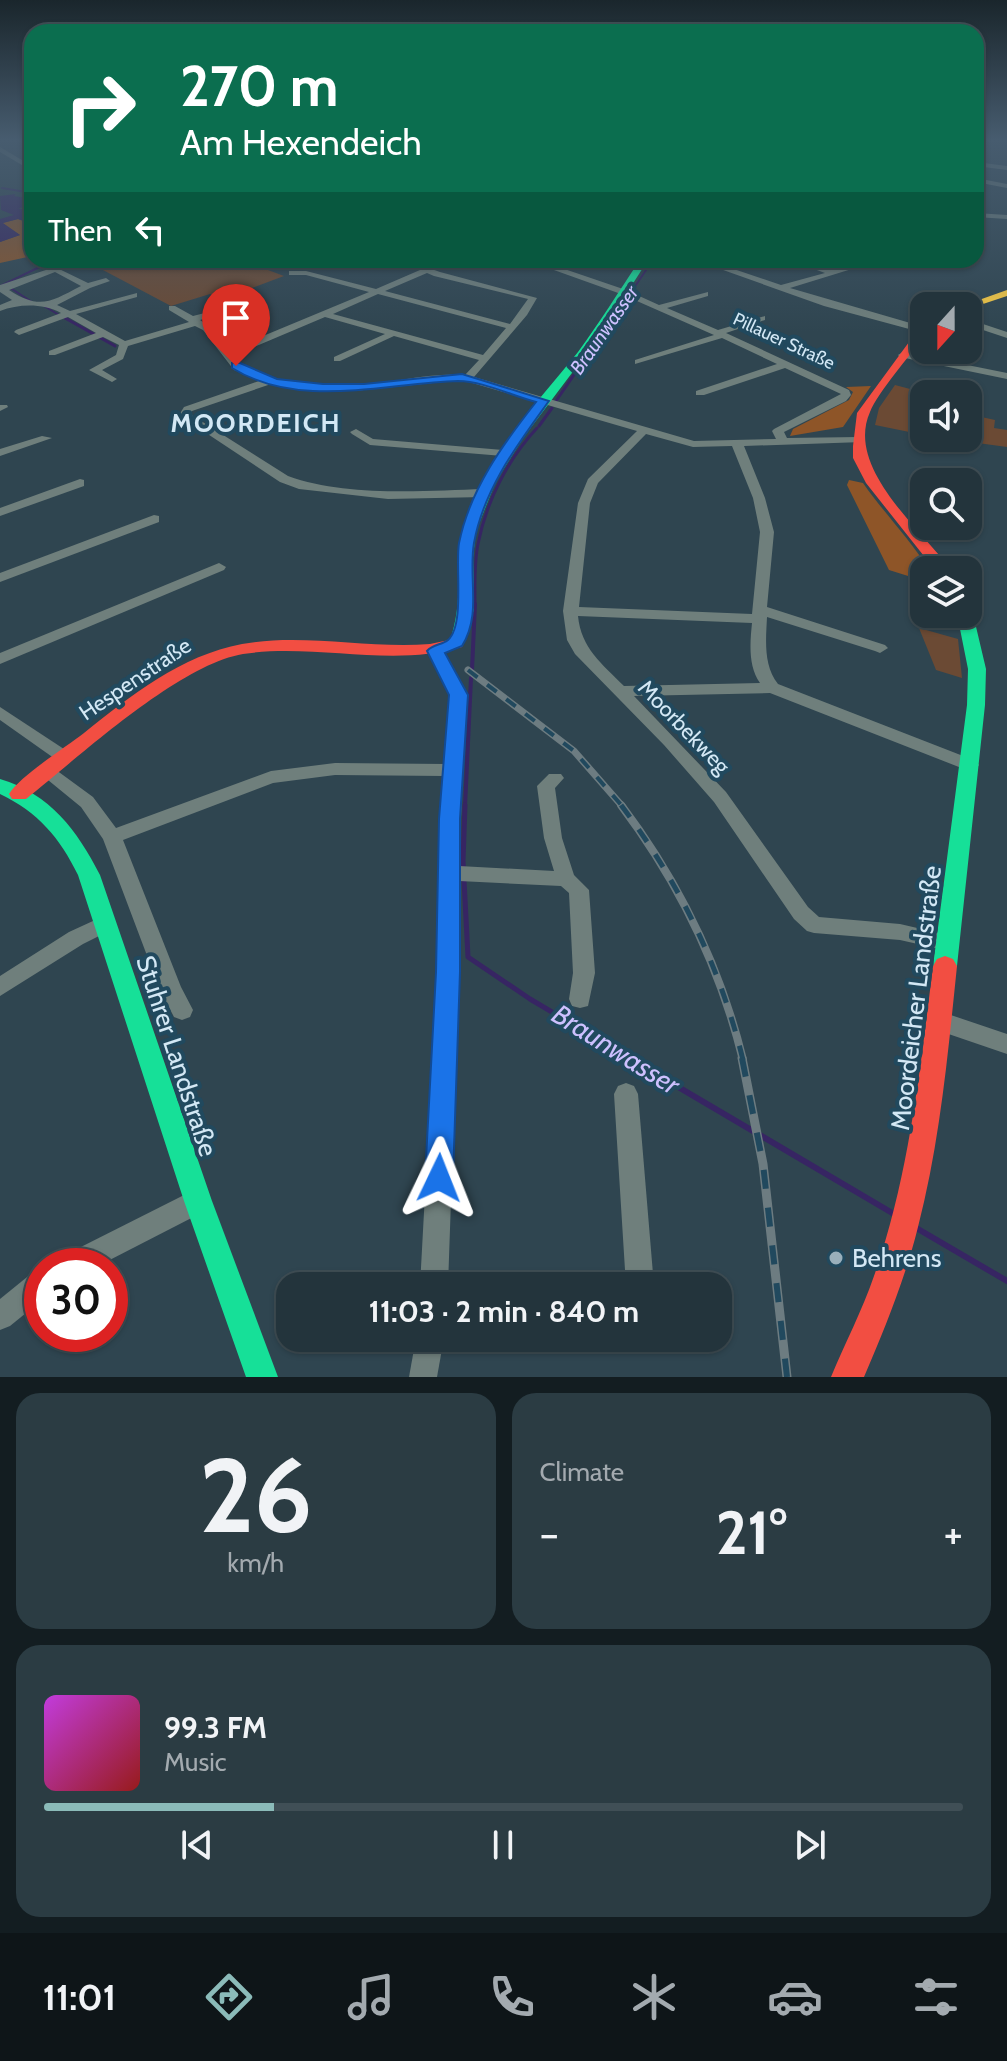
<!DOCTYPE html>
<meta charset="utf-8">
<style>
body{margin:0;font-family:Cabin,sans-serif;background:#2b3c43;color:#f1f3f6;height:100vh;display:flex;flex-direction:column;font-size:30px;white-space:nowrap}
*{box-sizing:border-box;margin:0}
p{font-size:26px;color:#a3aaaf}
.icon{flex:none;width:44px;height:44px;fill:none;stroke:currentColor;stroke-width:2;stroke-linecap:round;stroke-linejoin:round}
.map{position:relative;height:1377px;overflow:hidden}
.drawer{display:flex;flex-direction:column;gap:16px;padding:16px;background:#131d21;flex:1}
.drawer>*{flex:none}
.top-card{position:absolute;left:24px;top:24px;width:960px;height:244px;border-radius:24px;box-shadow:0 2px 6px #0004,0 0 0 2px #404f56;background:#0b6e4f;color:#fff;overflow:hidden}
.needle{width:52px;rotate:201deg}
.controls{position:absolute;left:910px;top:292px;display:grid;gap:16px}
.controls a{display:grid;place-items:center;width:72px;height:72px;border-radius:16px;background:#23343c;box-shadow:0 2px 6px #0004,0 0 0 2px #404f56;font-size:40px}
.speed{position:absolute;left:24px;top:1248px;display:flex;gap:16px;font-size:40px;font-weight:700;text-align:center}
.speed>*{display:grid;place-content:center;width:104px;height:104px;border-radius:50%;background:#23343c;box-shadow:0 2px 6px #0004,0 0 0 2px #404f56;line-height:1}
.speed .limit{border:12px solid #d22;background:#fff;color:#111}
.pin{position:absolute;display:grid;place-items:center;width:68px;height:68px;color:#fff;margin:-82px -34px;border-radius:50% 50% 50% 0;rotate:-45deg;box-shadow:0 0 8px #0007}
.pin .icon{rotate:45deg}
.me{position:absolute;width:88px;margin:-44px;rotate:2deg;stroke-linejoin:round;filter:drop-shadow(0 0 6px #0008)}
.turn{display:flex;align-items:center;gap:28px;height:168px;padding:0 24px;font-size:36px}
.turn .icon{width:104px;height:104px;stroke-width:2.5}
.turn b{display:block;font-size:56px;line-height:68px}
.then{display:flex;align-items:center;height:76px;padding:0 24px;background:#0003;gap:16px;font-size:30px}
.big{font-size:60px;font-weight:700;line-height:1.1}
.drawer .tile{flex:1;display:flex;flex-direction:column;justify-content:center;gap:12px;min-width:0;padding:0 28px;border-radius:24px;background:#2b3c43}
.drawer .dial{align-items:center;gap:0}
.dial b{font-size:104px;line-height:1}
.song{display:flex;align-items:center;gap:24px}
.cover{width:96px;height:96px;border-radius:12px;background:linear-gradient(135deg,hsl(290 70% 55%),hsl(0 70% 35%))}
.played{height:8px;border-radius:4px;background:linear-gradient(90deg,#8bbbb9 25%,#404f56 25%)}
.keys{display:flex;justify-content:space-around;direction:ltr}
.heat{display:flex;justify-content:space-between;align-items:center;font-size:44px;direction:ltr}
.drawer .tiles{flex:1;display:grid;gap:16px;grid-template-columns:1fr 1fr}
.tile:last-child{grid-column:span 2}
.trip{position:absolute;left:276px;top:1272px;width:456px;height:80px;border-radius:24px;background:#23343c;box-shadow:0 2px 6px #0004,0 0 0 2px #404f56;font-weight:700;line-height:80px;text-align:center}
.menu{display:flex;height:128px;justify-content:space-around;align-items:center;background:#0e1518;color:#a3aaaf}
.menu .icon{width:56px;height:56px}
.menu .selected{color:#8bbbb9}
.menu b{font-size:36px;color:#f1f3f6}
.map>svg:first-child{display:block}
.green{fill:#6b4a34}
.forest{fill:#8e5528}
.water{fill:#372563}
.lines{fill:none;stroke-linecap:round;stroke-linejoin:round}
.stream-far4{stroke:#372563;stroke-width:2}
.stream-far3{stroke:#372563;stroke-width:3}
.stream-far2{stroke:#372563;stroke-width:4}
.stream-far1{stroke:#372563;stroke-width:5}
.stream{stroke:#372563;stroke-width:6}
.street{fill:#6f7f7c;fill-rule:evenodd}
.fast{fill:#16e098;fill-rule:evenodd}
.slow{fill:#ffcf43;fill-rule:evenodd}
.jam{fill:#f24e42;fill-rule:evenodd}
.rail-far2-casing{stroke:#6d7c81;stroke-width:7}
.rail-far1-casing{stroke:#6d7c81;stroke-width:8}
.rail-casing{stroke:#6d7c81;stroke-width:9}
.rail-far2{stroke:#21495e;stroke-width:4;stroke-dasharray:12;stroke-linecap:butt}
.rail-far1{stroke:#21495e;stroke-width:5;stroke-dasharray:15;stroke-linecap:butt}
.rail{stroke:#21495e;stroke-width:6;stroke-dasharray:19;stroke-linecap:butt}
.route{fill:#1a73e8;stroke:#114b97;stroke-width:2}
.poi-dot{fill:#9aafbb;stroke:#21495e;stroke-width:3}
.labels{text-anchor:middle;dominant-baseline:central;stroke-width:8;stroke-linejoin:round;paint-order:stroke}
.far-street-label{font-size:18px;fill:#d3e8f5;stroke:#21495e}
.far-water-label{font-size:20px;font-style:italic;fill:#cdc0fe;stroke:#21495e}
.street-label{font-size:22px;fill:#d3e8f5;stroke:#21495e}
.far-district-label{font-size:26px;font-weight:bold;letter-spacing:2px;fill:#d3e8f5;stroke:#21495e}
.near-street-label{font-size:26px;fill:#d3e8f5;stroke:#21495e}
.near-poi-label{font-size:26px;fill:#d3e8f5;stroke:#21495e;text-anchor:start}
.near-water-label{font-size:28px;font-style:italic;fill:#cdc0fe;stroke:#21495e}
</style>
<div class="map">
<svg width="1007" height="1377" viewBox="0 0 1007 1377">
<rect width="100%" height="100%" fill="#2f4550"/>
<g class="green">
<polygon points="84,260 303,260 268,270 284,276 244,291 258,298 237,305 210,294 171,306"/>
<polygon points="895,385 929,394 924,394 924,435 875,425 879,408"/>
<polygon points="968,414 995,420 994,428 1007,430 1007,447 941,438 968,438"/>
<polygon points="919,628 958,639 962,678 936,670"/>
</g>
<g class="forest">
<polygon points="18,219 32,224 32,256 0,263 0,242 20,235 2,223"/>
<polygon points="871,386 843,427 790,436 793,429 849,400 853,392 846,387"/>
<path d="M 849,480 L 863,483 C 884,513 910,539 929,570 L 924,570 L 924,581 L 889,570 L 847,485 Z"/>
</g>
<polygon class="water" points="16,194 14,196 32,199 32,203 18,209 32,209 32,224 18,219 3,223 20,235 0,242 0,219 14,215 1,210 0,196"/>
<g class="lines">
<g class="stream-far4">
<polyline points="2,188 32,193"/>
<polyline points="0,286 54,260"/>
<polyline points="9,287 32,302"/>
<polyline points="44,306 59,315"/>
<polyline points="65,318 69,320"/>
<polyline points="612,320 653,260"/>
</g>
<g class="stream-far3">
<polyline points="65,318 115,346"/>
<polyline points="556,401 613,318"/>
<polyline points="539,426 552,408"/>
<path d="M 475,606 C 475,586 474,563 478,544 C 486,502 508,459 537,428"/>
</g>
<g class="stream-far2">
<polyline points="472,670 475,604"/>
<polyline points="465,807 471,678"/>
</g>
<polyline class="stream-far1" points="465,805 463,861 468,957 530,999 633,1060"/>
<g class="stream">
<polyline points="629,1058 894,1214"/>
<polyline points="918,1229 1007,1281"/>
</g>
<g class="street">
<polygon points="0,147 32,166 32,171 0,152"/>
<polygon points="976,162 1007,166 1007,170 976,166"/>
<polygon points="976,178 1007,184 1007,188 976,182"/>
<polygon points="976,213 1007,215 1007,219 976,217"/>
<path d="M 395,260 L 406,260 L 440,272 L 537,298 L 527,315 L 474,377 L 694,441 L 776,439 L 772,431 L 774,429 L 841,394 L 785,368 L 704,395 L 696,395 L 696,391 L 777,364 L 722,338 L 635,364 L 635,360 L 714,335 L 621,294 L 526,260 L 538,260 L 626,290 L 659,305 L 708,292 L 708,296 L 667,308 L 718,330 L 765,316 L 765,320 L 726,333 L 849,390 L 851,395 L 846,401 L 784,432 L 787,438 L 859,437 L 863,438 L 863,442 L 744,446 L 765,498 L 774,532 L 767,607 L 885,645 L 888,648 L 880,653 L 875,651 L 767,617 C 766,639 763,665 778,684 L 976,761 L 979,765 L 976,769 L 964,769 L 770,693 L 634,696 L 726,792 L 808,907 L 819,917 L 900,924 L 956,937 L 959,943 L 956,949 L 949,951 L 900,940 L 814,933 L 807,931 L 794,919 L 714,802 L 664,745 L 575,654 L 567,640 L 563,611 L 578,503 L 588,479 L 637,431 L 462,380 L 354,391 L 271,384 L 192,411 L 190,414 L 288,476 C 345,497 424,491 484,489 L 490,493 L 484,497 L 388,499 L 299,489 L 280,482 L 179,415 L 184,407 L 262,380 L 234,370 L 203,330 L 195,326 L 128,346 L 123,359 L 102,370 L 117,379 L 112,382 L 89,370 L 116,355 L 119,345 L 103,337 L 55,355 L 49,355 L 49,351 L 96,333 L 68,317 L 19,335 L 14,332 L 16,330 L 61,313 C 42,303 19,304 0,311 L 0,305 L 12,300 L 0,292 L 0,285 L 55,267 L 88,283 L 106,278 L 110,281 L 90,288 L 57,305 L 70,311 L 137,293 L 137,297 L 76,314 L 125,341 L 189,322 L 169,310 L 169,306 L 175,306 L 193,316 L 240,304 L 240,308 L 200,320 L 209,326 L 229,350 L 369,292 L 306,275 L 289,275 L 289,271 L 306,271 L 376,289 L 420,270 ZM 55,272 L 81,286 C 50,302 40,310 9,290 ZM 427,273 L 434,276 L 528,299 L 510,324 L 385,291 ZM 378,294 L 506,328 L 483,355 L 333,314 ZM 325,317 L 385,334 L 334,357 L 334,361 L 340,361 L 394,336 L 479,360 L 465,375 C 429,372 391,384 355,385 C 321,386 255,383 233,356 ZM 646,434 L 693,447 L 732,446 L 753,498 L 760,532 L 752,614 L 579,607 L 590,503 L 598,483 ZM 578,616 L 752,623 C 750,643 748,666 760,683 L 624,686 C 602,664 581,648 578,616 Z"/>
<path d="M 695,260 L 707,260 L 781,285 L 825,273 L 790,260 C 805,260 821,271 835,270 C 851,269 865,260 881,260 L 790,288 L 924,327 L 924,333 L 824,306 Z"/>
<polygon points="968,319 1007,332 1007,338 968,325"/>
<polygon points="903,352 1007,373 1007,379 900,357 898,355"/>
<polygon points="0,405 7,405 8,407 0,411"/>
<polygon points="356,429 373,439 503,450 509,453 503,456 370,445 352,434 350,432"/>
<polygon points="42,436 52,438 0,456 0,449"/>
<polygon points="80,479 84,480 84,486 0,516 0,508"/>
<polygon points="154,515 159,516 159,522 0,582 0,573"/>
<polygon points="219,563 226,567 224,570 0,664 0,653"/>
<polygon points="435,646 443,651 466,695 459,866 554,871 544,838 537,786 549,774 561,774 564,778 555,788 562,838 574,875 589,890 595,973 588,1006 580,1008 572,1006 569,999 573,973 569,893 561,886 459,881 459,972 448,1286 420,1286 437,972 438,873 444,776 335,775 273,783 123,840 181,987 193,1010 190,1017 182,1020 174,1017 160,990 103,839 81,807 37,771 40,767 52,767 93,797 116,828 271,771 335,763 445,764 450,695 427,651"/>
<polygon points="0,707 70,753 73,757 70,761 58,761 0,720"/>
<polygon points="106,915 113,917 116,923 113,929 83,944 0,996 0,976 69,932"/>
<polygon points="939,1011 1007,1034 1007,1054 931,1028 928,1021 931,1014"/>
<polygon points="626,1083 634,1086 638,1094 654,1286 626,1286 614,1094 618,1086"/>
<polygon points="198,1188 207,1192 211,1201 207,1210 98,1266 57,1266 61,1257"/>
<polygon points="42,1269 42,1300 10,1326 0,1330 0,1299 32,1273"/>
<polygon points="416,1338 444,1338 437,1377 409,1377"/>
</g>
<g class="fast">
<path d="M 640,260 L 648,260 L 596,341 L 523,438 L 496,481 L 476,531 L 473,557 L 474,609 L 466,638 L 454,638 L 452,634 C 465,591 452,552 470,508 C 493,448 539,401 578,352 C 600,322 619,291 640,260 Z"/>
<polygon points="968,610 973,614 986,669 985,705 957,966 953,973 945,976 937,973 933,966 967,705 968,669 957,614 968,614"/>
<path d="M 0,779 C 50,794 77,830 100,875 L 212,1201 L 278,1377 L 246,1377 L 184,1201 L 78,875 C 60,838 38,812 0,794 Z"/>
</g>
<polygon class="slow" points="1007,290 1007,296 968,309 968,306 962,306"/>
<g class="jam">
<path d="M 924,326 L 924,336 C 910,356 878,392 870,412 C 845,468 921,529 951,570 L 935,570 L 866,483 L 853,458 L 853,446 L 857,413 L 920,327 Z"/>
<path d="M 460,629 L 468,634 L 462,647 C 392,668 315,643 243,654 C 178,665 79,757 26,799 L 12,799 L 9,794 C 20,776 66,747 84,733 C 130,696 182,655 242,644 C 304,633 368,649 430,644 L 449,640 L 454,630 Z"/>
<path d="M 945,956 L 953,959 L 957,966 C 948,1053 940,1142 918,1227 C 905,1279 885,1328 864,1377 L 831,1377 C 845,1343 862,1311 874,1276 C 909,1177 920,1070 933,966 L 937,959 Z"/>
</g>
<g class="rail-far2-casing">
<polyline id="rail-far2" points="468,670 574,751 623,807"/>
</g>
<g class="rail-far1-casing">
<path id="rail-far1" d="M 621,805 C 679,882 720,966 743,1060"/>
</g>
<g class="rail-casing">
<polyline id="rail" points="742,1058 763,1164 787,1377"/>
</g>
<use href="#rail-far2" class="rail-far2"/>
<use href="#rail-far1" class="rail-far1"/>
<use href="#rail" class="rail"/>
</g>
<linearGradient id="sky" x2="0" y2="1"><stop stop-color="#1a262c"/><stop offset="0.42" stop-color="#475c6f"/><stop offset="1" stop-color="#475c6f" stop-opacity="0"/></linearGradient>
<rect width="1007" height="332" fill="url(#sky)"/>
<path class="route" d="M 232,363 L 240,363 L 277,379 L 323,384 L 364,384 L 462,374 L 549,401 C 518,444 484,488 474,543 C 468,578 482,614 462,646 L 445,653 L 468,695 L 460,819 L 460,972 L 453,1178 L 449,1188 L 439,1192 L 429,1188 L 425,1178 L 436,972 L 439,819 L 449,695 L 427,651 C 433,644 442,645 448,640 C 465,625 455,565 459,543 C 470,489 503,444 536,402 C 513,396 482,381 458,381 C 385,383 300,410 232,368 Z"/>
<circle class="poi-dot" cx="836" cy="1258" r="8"/>
<g class="labels">
<g class="far-street-label">
<text transform="translate(784 341) rotate(25)">Pillauer Straße</text>
</g>
<g class="far-water-label">
<text transform="translate(604 330) rotate(-55)">Braunwasser</text>
</g>
<g class="street-label">
<text transform="translate(135 679) rotate(-34)">Hespenstraße</text>
<text transform="translate(684 727) rotate(46)">Moorbekweg</text>
</g>
<g class="far-district-label">
<text x="256" y="423">MOORDEICH</text>
</g>
<g class="near-street-label">
<text transform="translate(916 998) rotate(-83)">Moordeicher Landstraße</text>
<text transform="translate(177 1056) rotate(72)">Stuhrer Landstraße</text>
</g>
<g class="near-poi-label">
<text x="852" y="1258">Behrens</text>
</g>
<g class="near-water-label">
<text transform="translate(616 1049) rotate(32)">Braunwasser</text>
</g>
</g>
</svg>
<div class="controls">
<a><svg class="needle" viewBox="-14 -14 28 28"><path d="M0-13l5 13h-10z" fill="#e53935"/><path d="M0 13l5-13h-10z" fill="#a3aaaf"/></svg></a>
<a><svg class="icon" aria-label="sound" viewBox="0 0 24 24"><path d="M4 9h4l5-4v14l-5-4H4zM17 9q2 3 0 6"/></svg></a>
<a><svg class="icon" aria-label="search" viewBox="0 0 24 24"><circle cx="10" cy="10" r="6"/><path d="M15 15l6 6"/></svg></a>
<a><svg class="icon" aria-label="layers" viewBox="0 0 24 24"><path d="M12 4l9 5-9 5-9-5zM3 14l9 5 9-5"/></svg></a>
</div>
<div class="speed"><div class="limit">30</div></div>
<div class="pin" style="left:236px;top:366px;background:#d93025"><svg class="icon" aria-label="arrive" viewBox="0 0 24 24"><path d="M6 21V4h12l-3 4 3 4H6"/></svg></div>
<svg class="me" style="left:439px;top:1178px" viewBox="-20 -20 40 40"><path d="M0-17L14 15 0 8-14 15z" fill="#1a73e8" stroke="#fff" stroke-width="4"/></svg>
<div class="trip">11:03 · 2 min · 840 m</div>
<div class="top-card">
<div class="turn"><svg class="icon" aria-label="right" viewBox="0 0 24 24"><path d="M7 20v-9h11M14 6l5 5-5 5"/></svg><div><b>270 m</b>Am Hexendeich</div></div>
<div class="then">Then<svg class="icon" aria-label="left" viewBox="0 0 24 24"><path d="M17 20v-9H6M10 6l-5 5 5 5"/></svg></div>
</div>
</div>
<section class="drawer">
<div class="tiles">
<div class="tile dial"><b>26</b><p>km/h</p></div>
<div class="tile"><p>Climate</p>
<div class="heat"><a>−</a><b class="big">21°</b><a>+</a></div>
</div>
<div class="tile">
<div class="song"><i class="cover"></i><div><b>99.3 FM</b><p>Music</p></div></div>
<div class="played"></div>
<div class="keys"><svg class="icon" aria-label="previous" viewBox="0 0 24 24"><path d="M18 5L8 12l10 7zM5 5v14"/></svg><svg class="icon" aria-label="pause" viewBox="0 0 24 24"><path d="M8 5v14M16 5v14"/></svg><svg class="icon" aria-label="next" viewBox="0 0 24 24"><path d="M6 5l10 7-10 7zM19 5v14"/></svg></div>
</div>
</div>
</section>
<nav class="menu">
<b>11:01</b>
<svg class="icon selected" aria-label="directions" viewBox="0 0 24 24"><path d="M12 3l9 9-9 9-9-9zM9 14v-3h6M13 9l2 2-2 2"/></svg>
<svg class="icon" aria-label="music" viewBox="0 0 24 24"><path d="M9 18V5l10-2v13"/><circle cx="6" cy="18" r="3"/><circle cx="16" cy="16" r="3"/></svg>
<svg class="icon" aria-label="phone" viewBox="0 0 24 24"><path d="M5 4h4l2 5-3 2q2 4 5 5l2-3 5 2v4C11 20 4 13 5 4z"/></svg>
<svg class="icon" aria-label="climate" viewBox="0 0 24 24"><path d="M12 3v18M4 7l16 10M4 17L20 7"/></svg>
<svg class="icon" aria-label="car" viewBox="0 0 24 24"><path d="M5 17H2v-5l4-1 3-4h7l3 4 3 1v5h-3M9 17h6M6 11h13"/><circle cx="7" cy="17" r="2"/><circle cx="17" cy="17" r="2"/></svg>
<svg class="icon" aria-label="filters" viewBox="0 0 24 24"><path d="M4 7h16M4 17h16"/><circle cx="9" cy="7" r="2"/><circle cx="15" cy="17" r="2"/></svg>
</nav>
